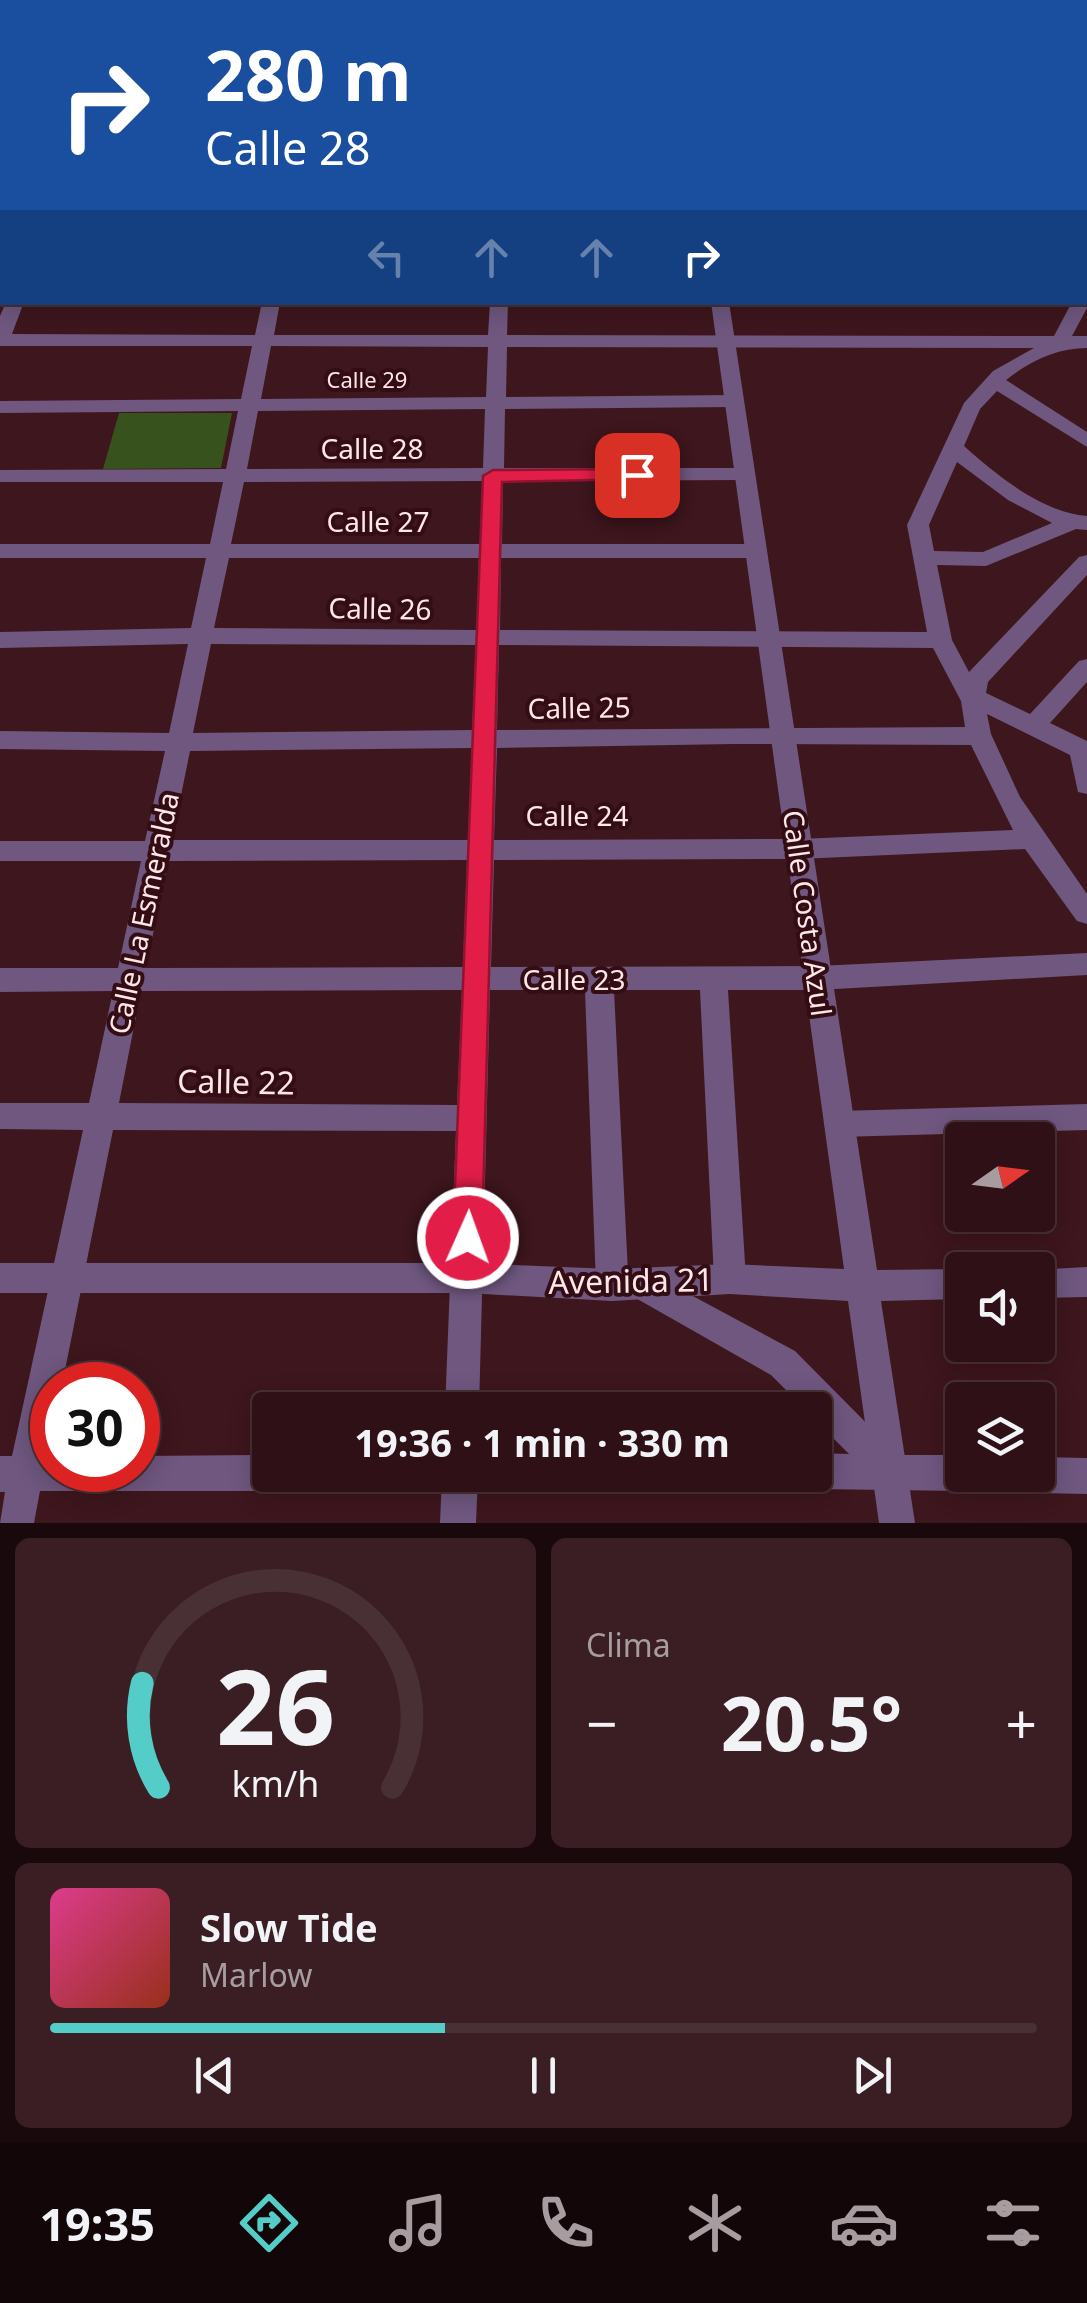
<!DOCTYPE html>
<html lang="es">
<meta charset="utf-8">
<style>
body{margin:0;font-family:"Noto Sans",sans-serif;background:#3a1e23;color:#f1f3f6;height:100vh;display:flex;flex-direction:column;font-size:38px;white-space:nowrap}
*{box-sizing:border-box;margin:0}
p{font-size:32px;color:#a79da1}
.icon{flex:none;width:55px;height:55px;fill:none;stroke:currentColor;stroke-width:2;stroke-linecap:round;stroke-linejoin:round}
.map{position:relative;height:1523px;overflow:hidden}
.drawer{display:flex;flex-direction:column;gap:15px;padding:15px;background:#19090c;flex:1}
.drawer>*{flex:none}
.guide{position:absolute;left:0px;top:0px;width:1088px;height:305px;box-shadow:0 5px 25px #0003,0 0 0 2px #493035;background:#1a4fa0;color:#fff;overflow:hidden}
.needle{width:65px;rotate:76deg}
.tools{position:absolute;left:945px;top:1122px;display:grid;gap:20px}
.tools a{display:grid;place-items:center;width:110px;height:110px;border-radius:10px;background:#2e1016;box-shadow:0 5px 25px #0003,0 0 0 2px #493035;font-size:50px}
.speed{position:absolute;left:30px;top:1362px;display:flex;gap:20px;font-size:50px;font-weight:700;text-align:center}
.speed>*{display:grid;place-content:center;width:130px;height:130px;border-radius:50%;background:#2e1016;box-shadow:0 5px 25px #0003,0 0 0 2px #493035;line-height:1}
.speed .limit{border:15px solid #d22;background:#fff;color:#111}
.pin{position:absolute;display:grid;place-items:center;width:85px;height:85px;color:#fff;margin:-42px;border-radius:20px;box-shadow:0 5px 15px #0006}
.me{position:absolute;width:110px;margin:-55px;rotate:2deg;stroke-linejoin:round;filter:drop-shadow(0 0 8px #0008)}
.turn{display:flex;align-items:center;gap:35px;height:210px;padding:0 40px;font-size:45px}
.turn .icon{width:130px;height:130px;stroke-width:2.5}
.turn b{display:block;font-size:70px;line-height:85px}
.lanes{display:flex;align-items:center;height:95px;padding:0 40px;background:#0003;justify-content:center;gap:50px;direction:ltr}
.lanes .off{opacity:.35}
.big{font-size:75px;font-weight:700;line-height:1.1}
.drawer .widget{flex:1;display:flex;flex-direction:column;justify-content:center;gap:15px;min-width:0;padding:0 35px;border-radius:15px;background:#3a1e23}
.drawer .dial{align-items:center;gap:0}
.dial svg{height:260px;overflow:visible;fill:none;stroke:#493035;stroke-width:7;stroke-linecap:round;text-anchor:middle}
.dial text{fill:#f1f3f6;stroke:none}
.song{display:flex;align-items:center;gap:30px}
.cover{width:120px;height:120px;border-radius:15px;background:linear-gradient(135deg,hsl(330 70% 55%),hsl(10 70% 35%))}
.played{height:10px;border-radius:5px;background:linear-gradient(90deg,#54cdc8 40%,#493035 40%)}
.keys{display:flex;justify-content:space-around;direction:ltr}
.heat{display:flex;justify-content:space-between;align-items:center;font-size:55px;direction:ltr}
.drawer .tiles{flex:1;display:grid;gap:15px;grid-template-columns:1fr 1fr}
.widget:last-child{grid-column:span 2}
.trip{position:absolute;left:252px;top:1392px;width:580px;height:100px;border-radius:10px;background:#2e1016;box-shadow:0 5px 25px #0003,0 0 0 2px #493035;font-weight:700;line-height:100px;text-align:center}
.dock{display:flex;height:160px;justify-content:space-around;align-items:center;background:#120609;color:#a79da1}
.dock .icon{width:70px;height:70px}
.dock .current{color:#54cdc8}
.dock b{font-size:45px;color:#f1f3f6}
.map>svg:first-child{display:block}
.green{fill:#37521c}
.lines{fill:none;stroke-linecap:round;stroke-linejoin:round}
.minor{fill:#6f577f;fill-rule:evenodd}
.tertiary{fill:#6f577f;fill-rule:evenodd}
.route{fill:#e11d48;stroke:#92132f;stroke-width:2.5}
.labels{text-anchor:middle;dominant-baseline:central;stroke-width:8;stroke-linejoin:round;paint-order:stroke}
.far-street-label{font-size:22px;fill:#fde6e8;stroke:#330c14}
.street-label{font-size:28px;fill:#fde6e8;stroke:#330c14}
.near-street-label{font-size:32px;fill:#fde6e8;stroke:#330c14}
</style>
<div class="map">
<svg width="1087" height="1523" viewBox="0 0 1087 1523">
<rect width="100%" height="100%" fill="#3e161d"/>
<polygon class="green" points="119,413 232,413 221,468 103,469"/>
<g class="lines">
<g class="minor">
<rect x="500" y="0" width="14" height="2"/>
<polygon points="544,0 566,0 567,2 546,2"/>
<polygon points="684,0 698,0 699,2 685,2"/>
<rect x="763" y="0" width="14" height="2"/>
<rect x="840" y="0" width="14" height="2"/>
<polygon points="921,0 935,0 936,2 922,2"/>
<polygon points="998,0 1012,0 1013,2 999,2"/>
<rect x="0" y="16" width="2" height="8"/>
<rect x="1085" y="29" width="2" height="8"/>
<rect x="0" y="53" width="2" height="8"/>
<polygon points="1085,64 1087,64 1087,77 1085,76"/>
<rect x="1085" y="85" width="2" height="10"/>
<polygon points="0,91 2,92 2,101 0,101"/>
<rect x="0" y="132" width="2" height="10"/>
<rect x="1085" y="173" width="2" height="10"/>
<rect x="0" y="226" width="2" height="10"/>
<rect x="0" y="279" width="2" height="10"/>
<path d="M 1085,297 L 1087,308 L 1072,336 L 1087,336 L 1087,348 C 1057,348 1030,361 1006,380 L 1087,432 L 1087,447 L 997,391 L 980,409 L 964,446 C 998,476 1041,512 1087,516 L 1087,530 L 1076,529 L 986,566 L 937,565 L 952,640 L 969,672 L 1079,557 L 1087,555 L 1087,575 L 988,682 L 986,693 L 1030,714 L 1079,661 L 1087,659 L 1087,682 L 1050,723 L 1087,741 L 1087,794 L 1078,792 L 1070,755 L 987,714 L 991,734 L 1020,797 L 1087,894 L 1087,924 L 1077,921 L 1025,849 L 799,859 L 494,860 L 491,967 L 818,966 L 1087,953 L 1087,975 L 818,990 L 728,990 L 746,1279 L 741,1290 L 730,1294 L 719,1290 L 714,1279 L 700,990 L 614,990 L 628,1273 L 638,1269 L 650,1273 L 795,1351 L 898,1455 L 962,1455 L 962,1475 L 979,1475 L 974,1485 L 962,1491 L 815,1489 L 803,1483 L 799,1475 L 815,1475 L 815,1453 L 849,1454 L 815,1420 L 815,1410 L 806,1410 L 771,1375 L 625,1292 L 612,1301 L 600,1296 L 596,1285 L 585,990 L 490,990 L 479,1410 L 445,1410 L 456,1131 L 113,1130 L 62,1385 L 52,1385 L 52,1431 L 47,1456 L 52,1456 L 52,1470 L 138,1470 L 138,1456 L 270,1455 L 270,1475 L 287,1475 L 282,1485 L 270,1491 L 40,1491 L 34,1523 L 0,1523 L 5,1492 L 0,1492 L 0,1456 L 12,1456 L 83,1130 L 0,1129 L 0,1103 L 89,1103 L 113,991 L 0,992 L 0,968 L 118,968 L 141,861 L 0,861 L 0,841 L 145,841 L 165,751 L 0,749 L 0,731 L 169,733 L 188,644 L 0,648 L 0,632 L 191,628 L 206,558 L 0,558 L 0,544 L 210,544 L 223,482 L 0,482 L 0,470 L 226,469 L 238,411 L 0,413 L 0,401 L 241,399 L 252,346 L 0,346 L 0,316 L 6,302 L 24,302 L 12,334 L 255,335 L 262,302 L 280,302 L 274,335 L 488,335 L 490,302 L 508,302 L 507,335 L 1054,336 L 1072,302 L 1085,302 ZM 271,346 L 488,347 L 486,397 L 261,399 ZM 507,347 L 1034,348 L 993,371 L 964,403 L 907,525 L 927,632 L 500,630 L 501,558 L 756,558 L 767,551 L 756,544 L 502,544 L 503,481 L 745,480 L 755,474 L 745,468 L 504,468 L 505,409 L 734,407 L 744,401 L 734,395 L 506,397 ZM 485,409 L 483,468 L 247,469 L 258,411 ZM 957,462 L 1008,500 L 1052,523 L 983,552 L 934,551 L 929,525 ZM 483,481 L 480,544 L 231,544 L 244,482 ZM 229,558 L 479,558 L 477,630 L 214,628 ZM 211,644 L 476,645 L 472,730 L 193,733 ZM 499,645 L 933,648 L 961,701 L 965,727 L 497,730 ZM 735,744 L 971,745 L 1013,830 L 799,839 L 494,840 L 497,748 ZM 472,748 L 468,840 L 172,840 L 190,751 ZM 467,860 L 463,967 L 146,968 L 168,861 ZM 462,990 L 457,1105 L 119,1103 L 141,991 Z"/>
<polygon points="1087,1104 1087,1130 839,1137 828,1133 824,1124 828,1115 839,1111"/>
<polygon points="1038,1457 1087,1458 1087,1494 1038,1493 1026,1487 1020,1475 1038,1475"/>
<polygon points="442,1475 478,1475 476,1523 440,1523"/>
</g>
<g class="tertiary">
<rect x="0" y="176" width="2" height="10"/>
<rect x="1085" y="242" width="2" height="11"/>
<polygon points="711,302 729,302 877,1270 962,1269 966,1270 962,1270 962,1299 881,1301 915,1523 879,1523 848,1301 730,1294 612,1301 466,1293 0,1293 0,1263 466,1263 612,1269 730,1264 844,1269"/>
<polygon points="1087,1267 1087,1297 1038,1298 1038,1270 1032,1270"/>
</g>
</g>
<polygon class="route" points="637,469 643,471 643,479 502,482 482,1238 478,1247 468,1251 457,1247 453,1238 483,476 493,470"/>
<g class="labels">
<g class="far-street-label">
<text x="367" y="379">Calle 29</text>
</g>
<g class="street-label">
<text x="372" y="448">Calle 28</text>
<text x="378" y="521">Calle 27</text>
<text transform="translate(380 608) rotate(1)">Calle 26</text>
<text transform="translate(579 707) rotate(-1)">Calle 25</text>
<text x="577" y="815">Calle 24</text>
<text transform="translate(143 913) rotate(-78)">Calle La Esmeralda</text>
<text transform="translate(808 913) rotate(82)">Calle Costa Azul</text>
<text x="574" y="979">Calle 23</text>
</g>
<g class="near-street-label">
<text transform="translate(236 1081) rotate(1)">Calle 22</text>
<text transform="translate(631 1280) rotate(-1)">Avenida 21</text>
</g>
</g>
</svg>
<div class="tools">
<a><svg class="needle" viewBox="-14 -14 28 28"><path d="M0-13l5 13h-10z" fill="#e53935"/><path d="M0 13l5-13h-10z" fill="#a79da1"/></svg></a>
<a><svg class="icon" aria-label="sound" viewBox="0 0 24 24"><path d="M4 9h4l5-4v14l-5-4H4zM17 9q2 3 0 6"/></svg></a>
<a><svg class="icon" aria-label="layers" viewBox="0 0 24 24"><path d="M12 4l9 5-9 5-9-5zM3 14l9 5 9-5"/></svg></a>
</div>
<div class="speed"><div class="limit">30</div></div>
<div class="pin" style="left:637px;top:475px;background:#d93025"><svg class="icon" aria-label="arrive" viewBox="0 0 24 24"><path d="M6 21V4h12l-3 4 3 4H6"/></svg></div>
<svg class="me" style="left:468px;top:1238px" viewBox="-20 -20 40 40"><circle r="17" fill="#e11d48" stroke="#fff" stroke-width="3"/><path d="M0-11L8 9 0 5-8 9z" fill="#fff"/></svg>
<div class="trip">19:36 · 1 min · 330 m</div>
<div class="guide">
<div class="turn"><svg class="icon" aria-label="right" viewBox="0 0 24 24"><path d="M7 20v-9h11M14 6l5 5-5 5"/></svg><div><b>280 m</b>Calle 28</div></div>
<div class="lanes"><svg class="icon off" aria-label="left" viewBox="0 0 24 24"><path d="M17 20v-9H6M10 6l-5 5 5 5"/></svg><svg class="icon off" aria-label="ahead" viewBox="0 0 24 24"><path d="M12 20V5M6 11l6-6 6 6"/></svg><svg class="icon off" aria-label="ahead" viewBox="0 0 24 24"><path d="M12 20V5M6 11l6-6 6 6"/></svg><svg class="icon" aria-label="right" viewBox="0 0 24 24"><path d="M7 20v-9h11M14 6l5 5-5 5"/></svg></div>
</div>
</div>
<section class="drawer">
<div class="tiles">
<div class="widget dial"><svg viewBox="0 0 100 80">
<path d="M14 69A42 42 0 1 1 86 69"/>
<path d="M14 69A42 42 0 0 1 9 37" stroke="#54cdc8"/>
<text x="50" y="56" font-size="32" font-weight="700">26</text>
<text x="50" y="72" font-size="11">km/h</text>
</svg></div>
<div class="widget"><p>Clima</p>
<div class="heat"><a>−</a><b class="big">20.5°</b><a>+</a></div>
</div>
<div class="widget">
<div class="song"><i class="cover"></i><div><b>Slow Tide</b><p>Marlow</p></div></div>
<div class="played"></div>
<div class="keys"><svg class="icon" aria-label="previous" viewBox="0 0 24 24"><path d="M18 5L8 12l10 7zM5 5v14"/></svg><svg class="icon" aria-label="pause" viewBox="0 0 24 24"><path d="M8 5v14M16 5v14"/></svg><svg class="icon" aria-label="next" viewBox="0 0 24 24"><path d="M6 5l10 7-10 7zM19 5v14"/></svg></div>
</div>
</div>
</section>
<nav class="dock">
<b>19:35</b>
<svg class="icon current" aria-label="directions" viewBox="0 0 24 24"><path d="M12 3l9 9-9 9-9-9zM9 14v-3h6M13 9l2 2-2 2"/></svg>
<svg class="icon" aria-label="music" viewBox="0 0 24 24"><path d="M9 18V5l10-2v13"/><circle cx="6" cy="18" r="3"/><circle cx="16" cy="16" r="3"/></svg>
<svg class="icon" aria-label="phone" viewBox="0 0 24 24"><path d="M5 4h4l2 5-3 2q2 4 5 5l2-3 5 2v4C11 20 4 13 5 4z"/></svg>
<svg class="icon" aria-label="climate" viewBox="0 0 24 24"><path d="M12 3v18M4 7l16 10M4 17L20 7"/></svg>
<svg class="icon" aria-label="car" viewBox="0 0 24 24"><path d="M5 17H2v-5l4-1 3-4h7l3 4 3 1v5h-3M9 17h6M6 11h13"/><circle cx="7" cy="17" r="2"/><circle cx="17" cy="17" r="2"/></svg>
<svg class="icon" aria-label="filters" viewBox="0 0 24 24"><path d="M4 7h16M4 17h16"/><circle cx="9" cy="7" r="2"/><circle cx="15" cy="17" r="2"/></svg>
</nav>
